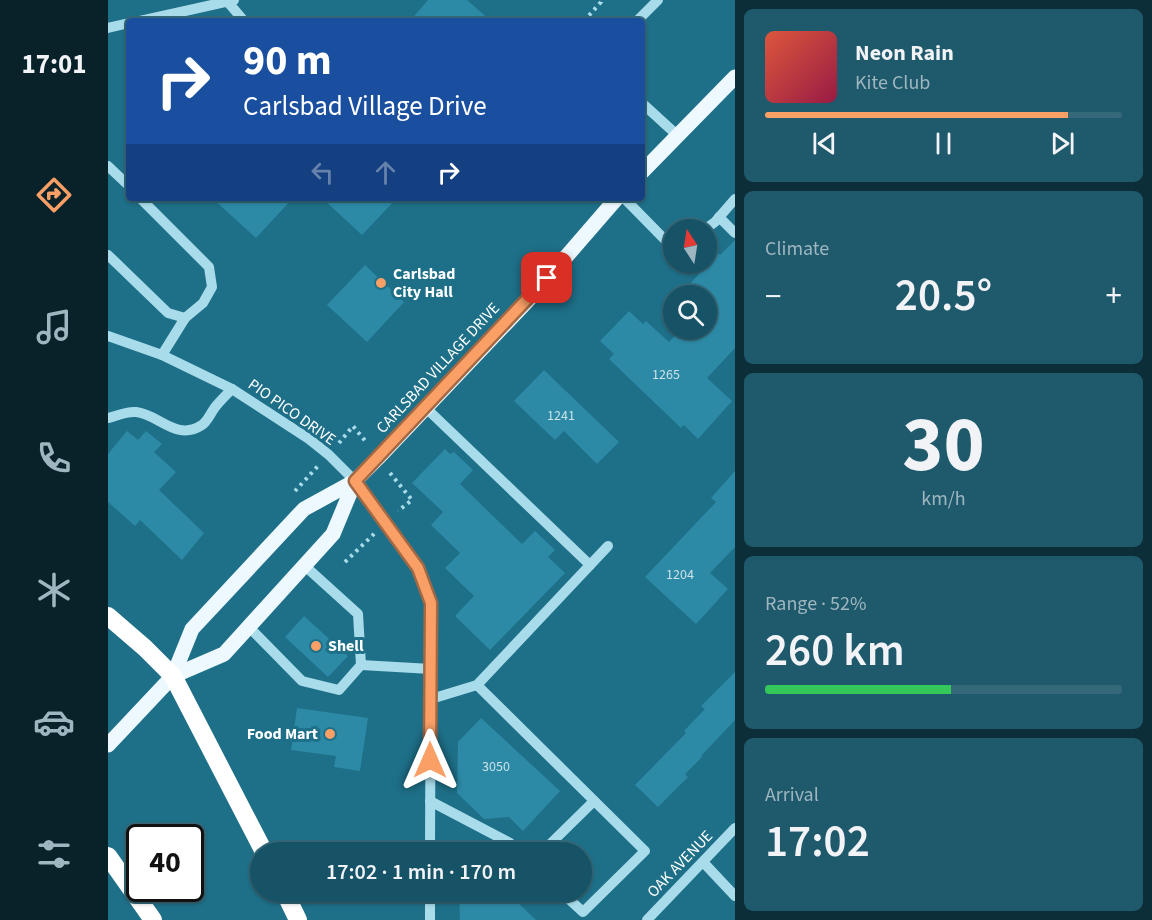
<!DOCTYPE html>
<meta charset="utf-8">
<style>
body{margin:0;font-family:"Source Sans 3",sans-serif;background:#1f596c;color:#f1f3f6;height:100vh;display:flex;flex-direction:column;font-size:22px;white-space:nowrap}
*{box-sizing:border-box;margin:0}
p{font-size:20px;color:#9eb6bf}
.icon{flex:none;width:33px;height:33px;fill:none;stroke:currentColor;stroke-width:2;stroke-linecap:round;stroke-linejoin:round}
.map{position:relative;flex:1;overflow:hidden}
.panel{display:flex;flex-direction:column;gap:9px;padding:9px;background:#0c2e38;width:417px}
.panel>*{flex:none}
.top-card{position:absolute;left:18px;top:18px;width:519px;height:183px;border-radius:6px;box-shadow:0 2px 4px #0004,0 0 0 2px #35697a;background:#1a4fa0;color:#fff;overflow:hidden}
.needle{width:39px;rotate:348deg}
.fabs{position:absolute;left:555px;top:219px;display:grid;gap:12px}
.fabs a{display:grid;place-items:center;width:54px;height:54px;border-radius:50%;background:#165366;box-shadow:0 2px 4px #0004,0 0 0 2px #35697a;font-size:30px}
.speed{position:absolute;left:18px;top:824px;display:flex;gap:12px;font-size:30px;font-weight:700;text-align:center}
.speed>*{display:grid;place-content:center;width:78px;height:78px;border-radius:50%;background:#165366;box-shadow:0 2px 4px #0004,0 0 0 2px #35697a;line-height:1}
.speed .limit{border:3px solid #111;border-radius:9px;background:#fff;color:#111}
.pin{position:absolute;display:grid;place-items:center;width:51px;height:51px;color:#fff;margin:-26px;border-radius:12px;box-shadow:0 3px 9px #0006}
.me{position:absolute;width:66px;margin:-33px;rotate:0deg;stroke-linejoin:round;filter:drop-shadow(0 0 4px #0008)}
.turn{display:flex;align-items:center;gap:21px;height:126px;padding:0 18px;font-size:27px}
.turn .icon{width:78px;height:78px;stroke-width:2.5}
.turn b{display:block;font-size:42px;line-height:51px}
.lanes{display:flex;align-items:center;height:57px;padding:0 18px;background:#0003;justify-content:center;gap:30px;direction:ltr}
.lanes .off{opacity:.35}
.big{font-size:45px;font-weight:600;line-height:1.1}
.panel .card{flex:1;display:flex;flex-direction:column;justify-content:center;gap:9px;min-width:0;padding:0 21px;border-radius:9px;background:#1f596c}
.panel .dial{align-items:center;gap:0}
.dial b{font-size:78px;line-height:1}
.song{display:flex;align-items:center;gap:18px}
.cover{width:72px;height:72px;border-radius:9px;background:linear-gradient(135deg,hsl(10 70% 55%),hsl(340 70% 35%))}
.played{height:6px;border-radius:3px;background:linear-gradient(90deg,#faa067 85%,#35697a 85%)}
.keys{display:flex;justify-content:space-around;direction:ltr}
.heat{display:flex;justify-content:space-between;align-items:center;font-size:33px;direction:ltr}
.charge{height:9px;border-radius:4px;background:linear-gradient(90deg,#34c759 52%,#35697a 0)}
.trip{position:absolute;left:142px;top:842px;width:342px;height:60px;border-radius:30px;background:#165366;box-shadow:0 2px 4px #0004,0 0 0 2px #35697a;font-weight:600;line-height:60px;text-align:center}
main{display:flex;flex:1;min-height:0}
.tabs{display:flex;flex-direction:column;width:108px;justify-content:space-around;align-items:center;background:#092129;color:#9eb6bf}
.tabs .icon{width:42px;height:42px}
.tabs .selected{color:#faa067}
.tabs b{font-size:27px;color:#f1f3f6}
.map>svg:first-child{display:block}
.building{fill:#2d8aa6}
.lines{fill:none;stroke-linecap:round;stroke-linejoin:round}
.path{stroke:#a8dceb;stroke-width:4;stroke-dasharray:3 4.5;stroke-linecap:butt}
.minor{stroke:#a8dceb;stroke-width:10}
.major{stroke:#edf9fe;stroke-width:15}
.highway{stroke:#fff;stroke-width:18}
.route-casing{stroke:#a26843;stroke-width:15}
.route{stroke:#faa067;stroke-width:10}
.poi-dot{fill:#faa067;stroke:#1e6f88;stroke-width:2}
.labels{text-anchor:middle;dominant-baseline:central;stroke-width:6;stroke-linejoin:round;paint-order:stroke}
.number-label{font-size:14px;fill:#cae2e9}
.poi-label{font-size:16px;font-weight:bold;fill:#fff;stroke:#1e6f88;text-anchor:start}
.street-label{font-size:16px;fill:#fff;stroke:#1e6f88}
</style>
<main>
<nav class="tabs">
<b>17:01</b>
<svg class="icon selected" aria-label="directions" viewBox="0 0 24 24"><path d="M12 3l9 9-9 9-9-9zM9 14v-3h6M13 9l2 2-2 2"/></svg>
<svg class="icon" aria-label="music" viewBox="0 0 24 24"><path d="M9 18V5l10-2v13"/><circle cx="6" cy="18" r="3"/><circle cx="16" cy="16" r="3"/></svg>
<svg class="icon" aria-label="phone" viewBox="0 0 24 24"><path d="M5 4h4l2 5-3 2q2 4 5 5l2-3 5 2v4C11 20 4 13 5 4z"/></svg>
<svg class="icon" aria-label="climate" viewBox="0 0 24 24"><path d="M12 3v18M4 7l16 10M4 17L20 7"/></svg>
<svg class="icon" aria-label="car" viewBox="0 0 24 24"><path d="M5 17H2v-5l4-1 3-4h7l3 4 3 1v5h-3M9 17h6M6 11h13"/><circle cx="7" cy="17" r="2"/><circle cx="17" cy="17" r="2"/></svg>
<svg class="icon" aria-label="filters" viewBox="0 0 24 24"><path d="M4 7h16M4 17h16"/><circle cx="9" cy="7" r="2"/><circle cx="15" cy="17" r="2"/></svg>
</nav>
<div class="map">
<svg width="627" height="920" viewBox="0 0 627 920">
<rect width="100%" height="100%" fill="#1e6f88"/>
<g class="building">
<polygon points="320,0 359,0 383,21 302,21"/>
<polygon points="104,198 185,198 148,238"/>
<polygon points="214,198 289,198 254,235"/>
<polygon points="627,240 627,348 599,378 624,401 590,439 576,425 573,428 501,359 506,354 492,341 521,311 535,324 538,321 561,342 574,328 598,328 598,303 605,296 571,296 610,253 612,255"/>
<polygon points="257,265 296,302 259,342 219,305"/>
<polygon points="436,370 511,442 489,464 456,431 447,440 406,401"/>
<polygon points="19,431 30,440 38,431 54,444 46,452 68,472 51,490 96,533 74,560 32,520 27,526 0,502 0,454"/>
<polygon points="337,449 342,454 346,452 365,470 352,484 414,544 427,531 447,550 440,557 457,573 382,650 347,616 366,596 337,568 352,553 323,525 335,512 304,483"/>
<polygon points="627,471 627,547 602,573 620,589 588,624 537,577 608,502 603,498"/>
<polygon points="196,616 240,656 220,677 177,637"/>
<polygon points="627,672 627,720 593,756 594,757 577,774 580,777 550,807 527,785 578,733 576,731 597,709 593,706"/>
<polygon points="189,708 260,718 252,771 226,767 228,756 183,750"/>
<polygon points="373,718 452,791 415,831 401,817 376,819 349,793 350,742"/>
<polygon points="351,891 389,891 401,903 405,898 428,920 352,920"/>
</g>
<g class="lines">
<g class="path">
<polyline points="476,21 493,2 493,0"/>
<polyline points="231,443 245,426 259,443"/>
<polyline points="282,473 304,500 290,511"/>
<polyline points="187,491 210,466"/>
<polyline points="237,562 267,533"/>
</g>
<g class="minor">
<polyline points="119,1 136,21"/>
<polyline points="32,21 126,0"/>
<polyline points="529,21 550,0"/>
<polyline points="0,28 21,23"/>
<polyline points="534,103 569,135"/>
<polyline points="0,166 21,186"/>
<polyline points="516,198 566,249"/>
<polyline points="611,217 627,233"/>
<polyline points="596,230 607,222 627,199"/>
<polyline points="0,255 60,313 77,318 95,303 104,287 101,267 32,198"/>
<polyline points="0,336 54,355 124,389 201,439 221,455 247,481 310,568 323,603 322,852"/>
<polyline points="54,355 77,318"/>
<polyline points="318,408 482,565"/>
<path d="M 0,418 C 9,416 18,411 28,412 C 51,414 68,442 94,425 C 100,421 103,412 108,406 C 113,400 118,395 124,389"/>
<polyline points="141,627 194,681 231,690 253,665 250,614 197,566"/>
<polyline points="253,665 323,669"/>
<polyline points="369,685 537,851 475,912 452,891"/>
<polyline points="323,699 369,685 500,546"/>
<polyline points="322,801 402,843 411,852"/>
<polyline points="434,852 486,801"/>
<polyline points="595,862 627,896"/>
<polyline points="322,920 322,891"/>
<polyline points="539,920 627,828"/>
</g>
<g class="major">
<polyline points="534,172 627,77"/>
<polyline points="65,676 116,654 225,534 247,481"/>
<polyline points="0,745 65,676 84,629 196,509 247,481 270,458 425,295 509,198"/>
</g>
<g class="highway">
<polyline points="0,616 37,648 65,676 156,852"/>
<polyline points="0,856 45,920"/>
<polyline points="176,891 190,920"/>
</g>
</g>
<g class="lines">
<g class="route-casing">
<polyline id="route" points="322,760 323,603 310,568 247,481 439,278"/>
</g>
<use href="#route" class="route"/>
</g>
<g class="poi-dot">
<circle cx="273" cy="283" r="6"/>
<circle cx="208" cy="646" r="6"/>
<circle cx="222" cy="734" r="6"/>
</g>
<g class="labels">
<g class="number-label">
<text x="558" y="375">1265</text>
<text x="453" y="416">1241</text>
<text x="572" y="575">1204</text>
<text x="388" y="767">3050</text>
</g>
<g class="poi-label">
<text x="285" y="274">Carlsbad<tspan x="285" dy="18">City Hall</tspan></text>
<text x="220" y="646">Shell</text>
<text x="210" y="734" text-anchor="end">Food Mart</text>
</g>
<g class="street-label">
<text transform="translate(330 368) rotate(-47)">CARLSBAD VILLAGE DRIVE</text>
<text transform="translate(184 412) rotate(35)">PIO PICO DRIVE</text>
<text transform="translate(572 864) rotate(-46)">OAK AVENUE</text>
</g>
</g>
</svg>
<div class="fabs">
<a><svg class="needle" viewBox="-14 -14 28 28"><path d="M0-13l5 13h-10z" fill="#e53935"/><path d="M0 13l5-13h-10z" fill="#9eb6bf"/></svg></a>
<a><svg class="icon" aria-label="search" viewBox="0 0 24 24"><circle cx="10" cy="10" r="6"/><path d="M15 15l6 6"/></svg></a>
</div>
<div class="speed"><div class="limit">40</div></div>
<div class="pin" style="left:439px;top:278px;background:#d93025"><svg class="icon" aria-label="arrive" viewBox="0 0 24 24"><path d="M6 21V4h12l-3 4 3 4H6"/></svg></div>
<svg class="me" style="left:322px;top:760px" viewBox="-20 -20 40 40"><path d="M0-17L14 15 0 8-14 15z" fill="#faa067" stroke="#fff" stroke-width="4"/></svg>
<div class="trip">17:02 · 1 min · 170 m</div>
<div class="top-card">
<div class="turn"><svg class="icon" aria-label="right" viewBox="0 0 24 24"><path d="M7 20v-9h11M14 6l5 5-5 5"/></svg><div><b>90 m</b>Carlsbad Village Drive</div></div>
<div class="lanes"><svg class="icon off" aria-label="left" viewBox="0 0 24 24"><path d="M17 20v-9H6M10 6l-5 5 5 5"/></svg><svg class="icon off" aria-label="ahead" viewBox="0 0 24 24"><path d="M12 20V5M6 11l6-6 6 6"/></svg><svg class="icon" aria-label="right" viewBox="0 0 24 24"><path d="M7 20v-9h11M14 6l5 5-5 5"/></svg></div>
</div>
</div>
<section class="panel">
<div class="card">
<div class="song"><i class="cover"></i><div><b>Neon Rain</b><p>Kite Club</p></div></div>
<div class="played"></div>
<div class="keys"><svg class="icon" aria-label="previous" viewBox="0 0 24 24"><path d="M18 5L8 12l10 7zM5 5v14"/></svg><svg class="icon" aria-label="pause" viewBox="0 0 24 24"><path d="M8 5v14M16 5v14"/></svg><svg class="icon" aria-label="next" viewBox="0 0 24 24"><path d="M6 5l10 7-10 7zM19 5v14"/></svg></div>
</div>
<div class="card"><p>Climate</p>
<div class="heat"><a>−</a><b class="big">20.5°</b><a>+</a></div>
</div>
<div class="card dial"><b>30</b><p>km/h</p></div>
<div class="card"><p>Range · 52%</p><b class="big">260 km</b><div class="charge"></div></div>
<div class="card"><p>Arrival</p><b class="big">17:02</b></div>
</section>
</main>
